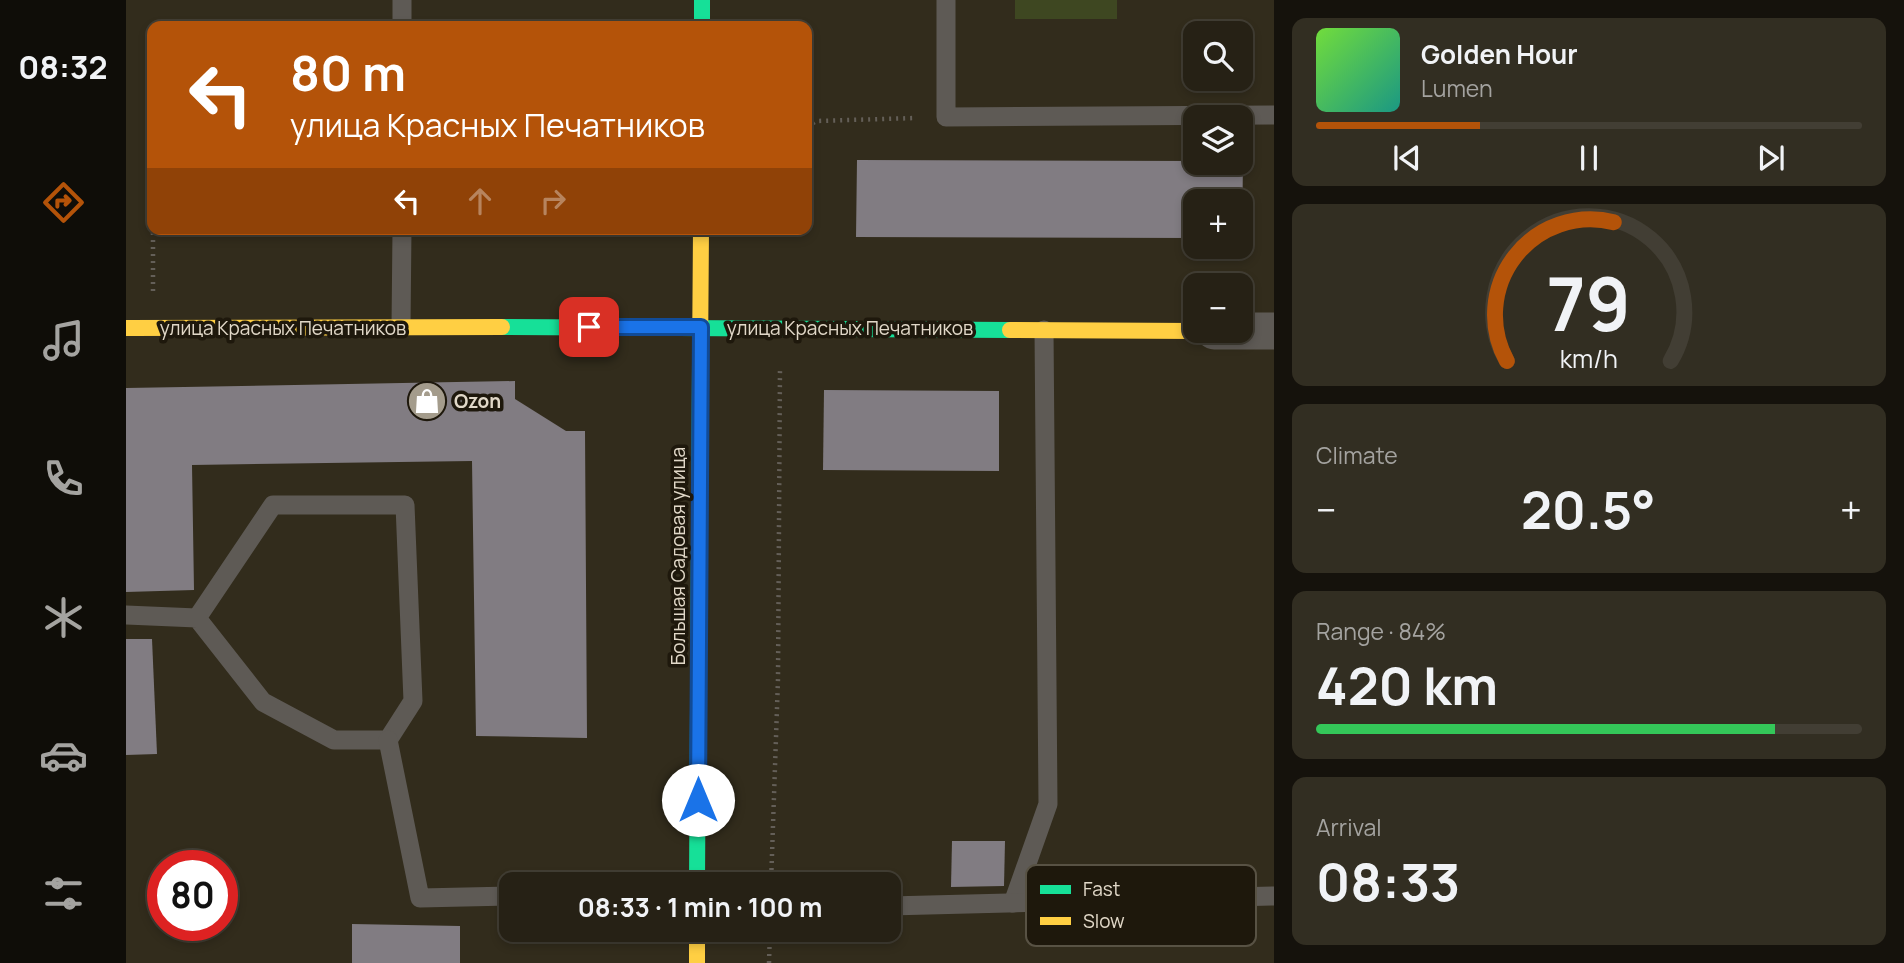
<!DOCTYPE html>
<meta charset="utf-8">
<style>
body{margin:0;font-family:Manrope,sans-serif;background:#322e22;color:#f1f3f6;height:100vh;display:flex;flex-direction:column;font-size:26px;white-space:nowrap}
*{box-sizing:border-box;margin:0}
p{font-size:23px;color:#a4a3a0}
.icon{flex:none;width:38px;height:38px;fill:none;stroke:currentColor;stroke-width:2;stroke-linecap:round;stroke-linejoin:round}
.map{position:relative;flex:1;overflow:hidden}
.sheet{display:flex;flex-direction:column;gap:18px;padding:18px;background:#15120c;width:630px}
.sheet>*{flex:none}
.hud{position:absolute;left:21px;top:21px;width:665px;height:214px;border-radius:14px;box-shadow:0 4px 10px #0003,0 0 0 2px #423e34;background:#b45309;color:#fff;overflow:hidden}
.controls{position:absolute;left:1057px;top:21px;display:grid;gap:14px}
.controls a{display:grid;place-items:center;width:70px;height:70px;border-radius:14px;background:#262115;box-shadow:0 4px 10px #0003,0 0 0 2px #423e34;font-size:35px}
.speed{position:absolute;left:21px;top:850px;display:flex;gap:14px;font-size:35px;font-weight:700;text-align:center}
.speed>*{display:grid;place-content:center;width:91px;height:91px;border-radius:50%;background:#262115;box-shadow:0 4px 10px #0003,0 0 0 2px #423e34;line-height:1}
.speed .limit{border:10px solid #d22;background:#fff;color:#111}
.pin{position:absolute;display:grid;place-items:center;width:60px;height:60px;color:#fff;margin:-30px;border-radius:14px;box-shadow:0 4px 10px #0006}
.me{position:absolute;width:77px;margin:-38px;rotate:0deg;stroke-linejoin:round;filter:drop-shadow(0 0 5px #0008)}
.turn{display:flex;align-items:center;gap:24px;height:147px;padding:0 28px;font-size:32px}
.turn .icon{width:91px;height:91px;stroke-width:2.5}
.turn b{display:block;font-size:49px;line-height:60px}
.lanes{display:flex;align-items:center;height:66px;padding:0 28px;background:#0003;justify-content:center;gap:35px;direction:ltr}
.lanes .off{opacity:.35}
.big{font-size:52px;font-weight:700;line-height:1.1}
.sheet .card{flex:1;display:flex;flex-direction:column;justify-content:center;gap:10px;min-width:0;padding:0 24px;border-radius:14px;background:#322e22}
.sheet .dial{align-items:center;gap:0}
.dial svg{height:182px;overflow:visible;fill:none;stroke:#423e34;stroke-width:7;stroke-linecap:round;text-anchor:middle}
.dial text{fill:#f1f3f6;stroke:none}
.song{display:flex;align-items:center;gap:21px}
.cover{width:84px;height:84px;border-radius:10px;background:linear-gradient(135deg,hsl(100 70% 55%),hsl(170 70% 35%))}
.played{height:7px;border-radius:4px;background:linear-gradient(90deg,#b45309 30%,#423e34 30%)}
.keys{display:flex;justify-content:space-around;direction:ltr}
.heat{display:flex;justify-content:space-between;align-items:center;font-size:38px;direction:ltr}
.charge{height:10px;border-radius:5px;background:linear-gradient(90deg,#34c759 84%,#423e34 0)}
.trip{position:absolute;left:373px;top:872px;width:402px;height:70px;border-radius:14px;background:#262115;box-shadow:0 4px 10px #0003,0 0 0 2px #423e34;font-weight:700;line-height:70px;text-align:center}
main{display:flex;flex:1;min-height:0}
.menu{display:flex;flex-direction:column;width:126px;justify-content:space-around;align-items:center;background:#0f0d08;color:#a4a3a0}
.menu .icon{width:49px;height:49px}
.menu .selected{color:#b45309}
.menu b{font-size:32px;color:#f1f3f6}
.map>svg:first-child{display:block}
.green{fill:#3e4721}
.building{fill:#817c82}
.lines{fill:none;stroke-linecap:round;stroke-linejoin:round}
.path{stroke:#645f58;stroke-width:4.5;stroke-dasharray:2 5;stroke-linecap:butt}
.lane{stroke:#5e5a55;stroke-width:19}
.street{stroke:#5e5a55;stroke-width:37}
.fast{stroke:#16e098;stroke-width:16}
.slow{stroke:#ffcf43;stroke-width:16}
.route-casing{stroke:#114b97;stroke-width:18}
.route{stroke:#1a73e8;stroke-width:12}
.labels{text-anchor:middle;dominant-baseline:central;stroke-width:7;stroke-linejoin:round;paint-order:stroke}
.street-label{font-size:19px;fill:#e1d8c8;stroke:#1e180c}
.poi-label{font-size:19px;font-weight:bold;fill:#e1d8c8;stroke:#1e180c;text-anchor:start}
.key{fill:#1e180c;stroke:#585244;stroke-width:2}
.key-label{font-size:19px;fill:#e1d8c8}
</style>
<main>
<nav class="menu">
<b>08:32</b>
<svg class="icon selected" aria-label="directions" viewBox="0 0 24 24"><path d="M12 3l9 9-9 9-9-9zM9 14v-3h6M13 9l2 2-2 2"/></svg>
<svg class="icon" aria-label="music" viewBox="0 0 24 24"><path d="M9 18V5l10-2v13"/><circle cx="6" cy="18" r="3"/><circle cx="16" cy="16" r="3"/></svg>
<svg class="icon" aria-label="phone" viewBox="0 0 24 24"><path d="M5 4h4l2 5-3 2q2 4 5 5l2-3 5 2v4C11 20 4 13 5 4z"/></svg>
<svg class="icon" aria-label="climate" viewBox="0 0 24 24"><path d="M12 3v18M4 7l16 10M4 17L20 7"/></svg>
<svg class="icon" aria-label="car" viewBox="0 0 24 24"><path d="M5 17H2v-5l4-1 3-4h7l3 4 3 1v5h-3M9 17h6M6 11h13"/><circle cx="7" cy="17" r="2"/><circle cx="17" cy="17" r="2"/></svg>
<svg class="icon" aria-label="filters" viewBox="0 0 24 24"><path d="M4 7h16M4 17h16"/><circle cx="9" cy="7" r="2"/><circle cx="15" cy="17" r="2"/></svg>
</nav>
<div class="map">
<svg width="1148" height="963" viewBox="0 0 1148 963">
<rect width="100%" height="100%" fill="#322c1c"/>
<rect class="green" x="889" y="0" width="102" height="19"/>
<g class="building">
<polygon points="731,160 1069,161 1069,163 1115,163 1117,161 1116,238 1115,238 1115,201 1069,201 1069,238 730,237"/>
<polygon points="389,381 389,399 440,431 459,431 461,738 350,736 346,461 66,465 68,590 0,592 0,388"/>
<polygon points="698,390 873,391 873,471 697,470"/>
<polygon points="0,639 26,639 31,754 0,755"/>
<polygon points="826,841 879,841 878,886 825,887"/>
<polygon points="226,924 334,926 334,963 226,963"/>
</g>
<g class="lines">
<g class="path">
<polyline points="681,127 690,121 790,118"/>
<polyline points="27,291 27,229"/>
<polyline points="645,884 652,679 654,367"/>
<polyline points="643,963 644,929"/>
</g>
<g class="lane">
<polyline points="276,0 276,26"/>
<polyline points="820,0 820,117 1148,115"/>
<polyline points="275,327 276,229"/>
<polyline points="0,615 71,618 137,702 208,740 262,740 287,701 279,505 147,505 71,618"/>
<polyline points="262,740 294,898 385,896"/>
<polyline points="887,903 922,804 918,330"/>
<polyline points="763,906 1148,896"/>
</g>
<polyline class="street" points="1088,331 1148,331"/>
<g class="fast">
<polyline points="576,0 576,26"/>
<polyline points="376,327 884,330"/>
<polyline points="571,884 574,363"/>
</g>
<g class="slow">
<polyline points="0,328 376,327"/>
<polyline points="884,330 1069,331"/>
<polyline points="574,363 575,229"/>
<polyline points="571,929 571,963"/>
</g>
</g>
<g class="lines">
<g class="route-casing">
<polyline id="route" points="463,327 575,327 572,800"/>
</g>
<use href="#route" class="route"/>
</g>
<defs>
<g id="shop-disc" transform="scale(2.0125)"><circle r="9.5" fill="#a49c8c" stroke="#1e180c"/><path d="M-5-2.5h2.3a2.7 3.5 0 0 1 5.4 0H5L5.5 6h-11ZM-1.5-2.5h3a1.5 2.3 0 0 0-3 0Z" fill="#fff"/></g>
</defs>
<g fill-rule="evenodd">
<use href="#shop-disc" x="301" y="401"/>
</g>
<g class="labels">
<g class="street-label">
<text x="157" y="328">улица Красных Печатников</text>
<text x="724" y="328">улица Красных Печатников</text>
<text transform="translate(552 556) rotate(-90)">Большая Садовая улица</text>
</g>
<g class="poi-label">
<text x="328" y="401">Ozon</text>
</g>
</g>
<rect x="900" y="865" width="230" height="81" rx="10" class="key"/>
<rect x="914" y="885" width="31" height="9" fill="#16e098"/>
<rect x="914" y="917" width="31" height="8" fill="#ffcf43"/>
<g class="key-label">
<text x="957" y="896">Fast</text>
<text x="957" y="928">Slow</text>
</g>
</svg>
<div class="controls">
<a><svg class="icon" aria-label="search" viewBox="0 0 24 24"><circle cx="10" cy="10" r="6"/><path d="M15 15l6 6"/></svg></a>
<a><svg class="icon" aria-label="layers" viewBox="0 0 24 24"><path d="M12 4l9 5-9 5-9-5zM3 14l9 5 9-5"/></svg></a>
<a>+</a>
<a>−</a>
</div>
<div class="speed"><div class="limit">80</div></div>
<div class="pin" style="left:463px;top:327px;background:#d93025"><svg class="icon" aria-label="arrive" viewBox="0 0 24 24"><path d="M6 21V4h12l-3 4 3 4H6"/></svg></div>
<svg class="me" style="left:572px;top:800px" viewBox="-20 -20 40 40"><circle r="19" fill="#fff"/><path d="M0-13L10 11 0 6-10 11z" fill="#1a73e8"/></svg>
<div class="trip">08:33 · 1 min · 100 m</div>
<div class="hud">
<div class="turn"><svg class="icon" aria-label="left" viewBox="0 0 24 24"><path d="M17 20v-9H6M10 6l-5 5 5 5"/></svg><div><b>80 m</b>улица Красных Печатников</div></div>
<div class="lanes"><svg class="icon" aria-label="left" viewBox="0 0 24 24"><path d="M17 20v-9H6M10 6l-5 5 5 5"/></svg><svg class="icon off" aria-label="ahead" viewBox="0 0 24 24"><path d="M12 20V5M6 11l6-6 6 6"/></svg><svg class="icon off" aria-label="right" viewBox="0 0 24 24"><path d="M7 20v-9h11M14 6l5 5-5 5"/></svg></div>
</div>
</div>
<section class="sheet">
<div class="card">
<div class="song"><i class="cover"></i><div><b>Golden Hour</b><p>Lumen</p></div></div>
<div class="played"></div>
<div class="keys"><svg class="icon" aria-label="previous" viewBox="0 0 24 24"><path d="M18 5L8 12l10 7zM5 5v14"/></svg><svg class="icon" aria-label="pause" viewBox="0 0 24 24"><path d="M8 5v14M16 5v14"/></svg><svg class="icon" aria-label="next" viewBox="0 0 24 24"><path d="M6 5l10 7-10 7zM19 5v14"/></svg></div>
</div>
<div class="card dial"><svg viewBox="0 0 100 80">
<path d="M14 69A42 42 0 1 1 86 69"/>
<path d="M14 69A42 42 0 0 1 61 8" stroke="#b45309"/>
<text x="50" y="56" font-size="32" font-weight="700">79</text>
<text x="50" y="72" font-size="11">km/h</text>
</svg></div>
<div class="card"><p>Climate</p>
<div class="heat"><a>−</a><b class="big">20.5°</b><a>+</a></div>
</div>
<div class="card"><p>Range · 84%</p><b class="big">420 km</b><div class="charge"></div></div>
<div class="card"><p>Arrival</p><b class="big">08:33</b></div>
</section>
</main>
